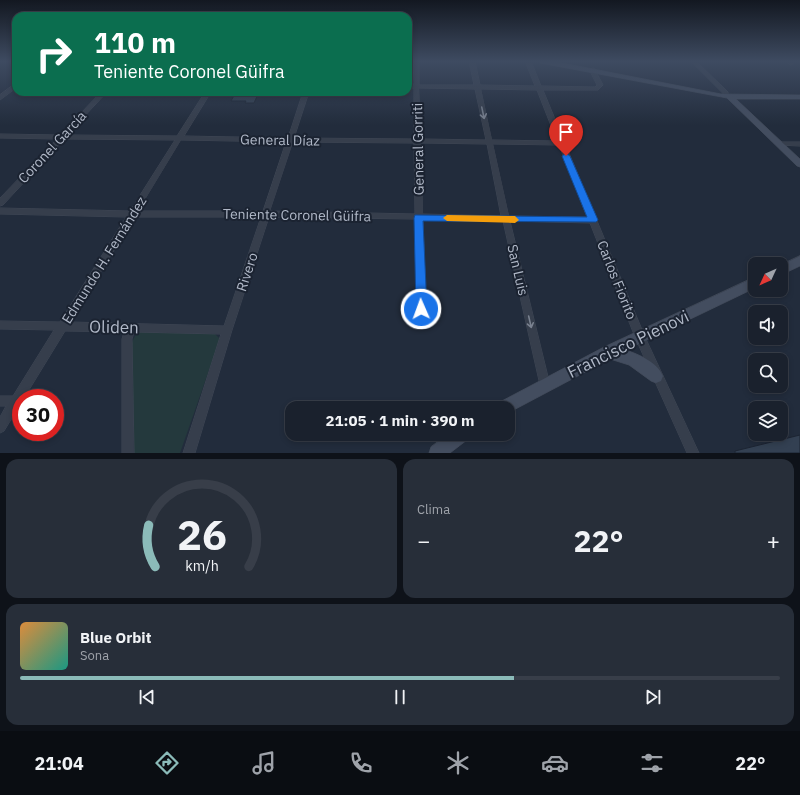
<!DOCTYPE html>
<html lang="es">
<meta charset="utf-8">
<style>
body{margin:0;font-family:"IBM Plex Sans",sans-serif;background:#272e39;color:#f1f3f6;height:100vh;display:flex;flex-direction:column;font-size:15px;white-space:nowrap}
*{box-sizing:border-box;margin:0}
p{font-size:13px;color:#9fa3aa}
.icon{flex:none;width:22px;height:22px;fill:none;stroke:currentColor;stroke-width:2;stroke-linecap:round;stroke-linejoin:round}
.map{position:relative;height:453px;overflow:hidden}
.drawer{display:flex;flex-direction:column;gap:6px;padding:6px;background:#0e1219;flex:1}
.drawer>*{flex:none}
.banner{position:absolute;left:12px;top:12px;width:400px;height:84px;border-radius:12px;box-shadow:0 2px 6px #0003,0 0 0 1px #383e49;background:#0b6e4f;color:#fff;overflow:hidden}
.needle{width:26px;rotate:226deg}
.tools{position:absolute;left:748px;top:257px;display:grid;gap:8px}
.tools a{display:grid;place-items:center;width:40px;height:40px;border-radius:8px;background:#1a212d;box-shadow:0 2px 6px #0003,0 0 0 1px #383e49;font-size:20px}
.speed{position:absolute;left:12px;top:389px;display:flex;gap:8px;font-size:20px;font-weight:700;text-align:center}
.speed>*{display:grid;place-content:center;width:52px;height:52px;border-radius:50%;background:#1a212d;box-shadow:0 2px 6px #0003,0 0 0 1px #383e49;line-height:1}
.speed .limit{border:6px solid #d22;background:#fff;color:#111}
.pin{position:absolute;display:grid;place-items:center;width:34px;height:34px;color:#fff;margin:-41px -17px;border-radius:50% 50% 50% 0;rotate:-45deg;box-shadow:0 0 4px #0007}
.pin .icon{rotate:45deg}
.me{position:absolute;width:44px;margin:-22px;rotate:358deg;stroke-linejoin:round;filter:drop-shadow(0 0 3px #0008)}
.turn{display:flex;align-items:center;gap:14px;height:84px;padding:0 16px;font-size:18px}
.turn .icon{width:52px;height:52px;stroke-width:2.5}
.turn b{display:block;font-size:28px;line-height:34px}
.big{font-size:30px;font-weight:800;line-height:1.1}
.drawer .widget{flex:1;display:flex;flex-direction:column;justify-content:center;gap:6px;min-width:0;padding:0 14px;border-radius:12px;background:#272e39}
.drawer .dial{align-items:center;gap:0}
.dial svg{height:104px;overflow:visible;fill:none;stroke:#383e49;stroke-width:7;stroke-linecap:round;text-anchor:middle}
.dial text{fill:#f1f3f6;stroke:none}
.song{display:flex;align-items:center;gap:12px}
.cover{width:48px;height:48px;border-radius:6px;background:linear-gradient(135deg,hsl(30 70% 55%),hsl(170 70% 35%))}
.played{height:4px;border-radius:2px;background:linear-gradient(90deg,#8bbbb9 65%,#383e49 65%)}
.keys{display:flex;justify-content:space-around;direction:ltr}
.heat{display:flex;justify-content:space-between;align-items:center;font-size:22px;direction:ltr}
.drawer .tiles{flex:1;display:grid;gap:6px;grid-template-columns:1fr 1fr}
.widget:last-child{grid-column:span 2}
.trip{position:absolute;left:285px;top:401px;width:230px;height:40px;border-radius:12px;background:#1a212d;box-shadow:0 2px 6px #0003,0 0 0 1px #383e49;font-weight:800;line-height:40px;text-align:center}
.tab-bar{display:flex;height:64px;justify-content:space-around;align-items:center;background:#0a0d12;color:#9fa3aa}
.tab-bar .icon{width:28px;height:28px}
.tab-bar .selected{color:#8bbbb9}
.tab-bar b{font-size:18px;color:#f1f3f6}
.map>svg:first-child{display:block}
.green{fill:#24393d}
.building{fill:#334052;stroke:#1d2533}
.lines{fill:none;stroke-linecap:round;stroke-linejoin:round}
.minor-casing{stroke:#3f4755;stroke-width:1}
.secondary-casing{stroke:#3f4755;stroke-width:1}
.minor{fill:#363e4c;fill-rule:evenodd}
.secondary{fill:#434d5f;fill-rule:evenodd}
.oneway{stroke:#7a8290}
.route{fill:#1a73e8;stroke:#114b97}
.slow{fill:#f59e0b}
.labels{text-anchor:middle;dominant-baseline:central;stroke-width:4;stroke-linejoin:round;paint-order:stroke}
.street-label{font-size:14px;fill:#b1b9c8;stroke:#1b2331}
.near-street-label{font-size:17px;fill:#b1b9c8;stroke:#1b2331}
</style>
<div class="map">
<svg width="800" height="453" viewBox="0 0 800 453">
<rect width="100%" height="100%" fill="#222c3c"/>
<polygon class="green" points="140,332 215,334 220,339 180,453 134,453 132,342 135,336"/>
<g class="building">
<polygon points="236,92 259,92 254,103 245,103 246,101 231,101"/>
<polygon points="800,435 800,453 735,453 735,451"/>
</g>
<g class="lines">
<g class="minor-casing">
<g id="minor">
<path d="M 413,61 L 419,61 L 419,85 L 474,85 L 469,61 L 475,61 L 480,85 L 535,86 L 525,61 L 531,61 L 541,86 L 595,87 L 597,85 L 589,69 L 594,68 L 603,85 L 598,90 L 543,90 L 645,337 L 699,453 L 687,453 L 635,337 L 590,223 L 510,221 L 550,385 L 549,389 L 545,390 L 541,389 L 540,385 L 503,221 L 423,220 L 426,309 L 424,312 L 421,313 L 418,312 L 416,309 L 415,219 L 269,217 L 232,330 L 195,453 L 183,453 L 221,334 L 134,332 L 132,339 L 134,453 L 122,453 L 122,339 L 124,332 L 65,331 L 24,398 L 21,398 L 21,403 L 4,431 L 0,433 L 0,417 L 6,406 L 0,406 L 0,396 L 13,396 L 54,330 L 0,329 L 0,321 L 60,322 L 126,217 L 0,214 L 0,208 L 130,211 L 175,140 L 64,139 L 3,205 L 0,206 L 0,198 L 57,139 L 0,138 L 0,134 L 60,135 L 101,92 L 107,92 L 67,135 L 177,136 L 205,92 L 211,92 L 184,136 L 288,138 L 303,92 L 309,92 L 294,138 L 414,139 L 414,88 L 408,88 L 408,84 L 414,84 ZM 419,88 L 475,89 L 486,140 L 421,139 ZM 481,89 L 537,90 L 557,141 L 492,140 ZM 181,140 L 286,142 L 263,211 L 138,211 ZM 293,142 L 414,143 L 415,214 L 270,211 ZM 421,143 L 487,144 L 501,216 L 423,214 ZM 493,144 L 559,145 L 587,217 L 509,216 ZM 135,217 L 261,217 L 224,326 L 70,322 Z"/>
<polygon points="691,61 696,61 728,92 728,94 724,94"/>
<polygon points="786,61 792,61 794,63 791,65"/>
<polygon points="16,83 16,88 0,100 0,95"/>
<polygon points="780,142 800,142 800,146 778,145 777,144"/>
</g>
</g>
<g class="secondary-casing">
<g id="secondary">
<polygon points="537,61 552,61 721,94 800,95 800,99 736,99 800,159 800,167 797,166 727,98 540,63"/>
<polygon points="800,256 800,266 781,275 781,265"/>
<path d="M 755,277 L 755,288 L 626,350 C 640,355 657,362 663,376 L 661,381 L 656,383 L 651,381 L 629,365 L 610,359 L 508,413 L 508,408 L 495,408 L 498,403 L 604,347 Z"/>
<polygon points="448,434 469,434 467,440 450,453 429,453 431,447"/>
</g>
</g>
<use href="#minor" class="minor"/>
<use href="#secondary" class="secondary"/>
</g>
<defs><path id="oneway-shaft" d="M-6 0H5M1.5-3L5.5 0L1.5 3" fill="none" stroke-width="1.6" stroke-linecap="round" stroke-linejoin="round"/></defs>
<g class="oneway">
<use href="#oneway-shaft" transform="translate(483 113) rotate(78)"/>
<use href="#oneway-shaft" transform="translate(530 322) rotate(77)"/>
</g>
<linearGradient id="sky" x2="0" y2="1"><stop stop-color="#131821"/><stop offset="0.49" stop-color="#3e4b61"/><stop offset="1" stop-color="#3e4b61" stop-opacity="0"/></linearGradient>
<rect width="800" height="125" fill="url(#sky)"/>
<polygon class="route" points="566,153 570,156 598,220 596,222 423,221 427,309 425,313 421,314 418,313 416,309 414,218 415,215 587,217 562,156"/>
<polygon class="slow" points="447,215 515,216 519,220 515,223 447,221 443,218"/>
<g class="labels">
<g class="street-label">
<text transform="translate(280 140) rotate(1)">General Díaz</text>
<text transform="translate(52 147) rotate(-47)">Coronel García</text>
<text transform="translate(418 149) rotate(-91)">General Gorriti</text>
<text transform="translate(297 215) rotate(1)">Teniente Coronel Güifra</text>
<text transform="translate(104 260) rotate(-58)">Edmundo H. Fernández</text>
<text transform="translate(518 270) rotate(77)">San Luis</text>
<text transform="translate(247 272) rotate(-72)">Rivero</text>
<text transform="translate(617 280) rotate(68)">Carlos Fiorito</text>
</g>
<g class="near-street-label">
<text transform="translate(114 327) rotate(1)">Oliden</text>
<text transform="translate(628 344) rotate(-26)">Francisco Pienovi</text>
</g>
</g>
</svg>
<div class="tools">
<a><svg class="needle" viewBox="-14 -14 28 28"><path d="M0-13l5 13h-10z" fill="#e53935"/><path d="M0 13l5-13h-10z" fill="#9fa3aa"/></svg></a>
<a><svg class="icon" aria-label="sound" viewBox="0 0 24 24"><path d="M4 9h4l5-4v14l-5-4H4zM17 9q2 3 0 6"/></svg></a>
<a><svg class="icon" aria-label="search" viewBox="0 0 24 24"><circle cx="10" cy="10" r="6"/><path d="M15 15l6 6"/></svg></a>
<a><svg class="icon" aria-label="layers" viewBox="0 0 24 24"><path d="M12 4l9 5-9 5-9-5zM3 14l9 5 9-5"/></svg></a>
</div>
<div class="speed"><div class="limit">30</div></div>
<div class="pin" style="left:566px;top:156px;background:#d93025"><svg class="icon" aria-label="arrive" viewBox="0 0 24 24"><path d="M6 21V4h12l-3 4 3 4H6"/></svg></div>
<svg class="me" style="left:421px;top:309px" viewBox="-20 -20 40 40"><circle r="17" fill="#1a73e8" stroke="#fff" stroke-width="3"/><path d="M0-11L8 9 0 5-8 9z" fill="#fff"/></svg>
<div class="trip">21:05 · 1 min · 390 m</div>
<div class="banner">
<div class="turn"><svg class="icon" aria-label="right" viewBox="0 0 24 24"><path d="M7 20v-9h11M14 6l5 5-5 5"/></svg><div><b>110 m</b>Teniente Coronel Güifra</div></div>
</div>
</div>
<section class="drawer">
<div class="tiles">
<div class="widget dial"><svg viewBox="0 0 100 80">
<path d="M14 69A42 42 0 1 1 86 69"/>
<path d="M14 69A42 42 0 0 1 9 37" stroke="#8bbbb9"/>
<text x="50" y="56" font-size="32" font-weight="700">26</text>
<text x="50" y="72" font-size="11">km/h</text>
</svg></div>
<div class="widget"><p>Clima</p>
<div class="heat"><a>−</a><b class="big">22°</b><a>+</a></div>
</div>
<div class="widget">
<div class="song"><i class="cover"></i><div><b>Blue Orbit</b><p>Sona</p></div></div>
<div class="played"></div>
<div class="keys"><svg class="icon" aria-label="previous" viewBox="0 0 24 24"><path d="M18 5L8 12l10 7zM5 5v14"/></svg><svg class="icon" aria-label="pause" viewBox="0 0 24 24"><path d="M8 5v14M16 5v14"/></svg><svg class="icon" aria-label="next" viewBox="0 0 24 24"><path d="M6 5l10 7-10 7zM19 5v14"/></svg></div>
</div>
</div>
</section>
<nav class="tab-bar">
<b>21:04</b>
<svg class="icon selected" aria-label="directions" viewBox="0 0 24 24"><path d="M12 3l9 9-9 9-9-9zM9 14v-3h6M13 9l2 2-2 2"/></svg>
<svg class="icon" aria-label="music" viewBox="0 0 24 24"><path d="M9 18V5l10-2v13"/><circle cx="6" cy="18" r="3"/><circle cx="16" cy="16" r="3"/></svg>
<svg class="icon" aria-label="phone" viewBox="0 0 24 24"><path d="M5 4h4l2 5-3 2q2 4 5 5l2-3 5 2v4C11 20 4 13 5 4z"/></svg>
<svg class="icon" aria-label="climate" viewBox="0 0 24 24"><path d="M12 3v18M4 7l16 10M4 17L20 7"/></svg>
<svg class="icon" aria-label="car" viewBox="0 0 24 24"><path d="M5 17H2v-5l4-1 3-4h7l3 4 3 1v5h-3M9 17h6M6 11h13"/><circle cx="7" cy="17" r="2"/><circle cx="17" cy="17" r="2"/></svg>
<svg class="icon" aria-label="filters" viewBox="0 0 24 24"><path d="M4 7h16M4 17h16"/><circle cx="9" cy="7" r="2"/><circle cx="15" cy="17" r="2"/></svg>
<b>22°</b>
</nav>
